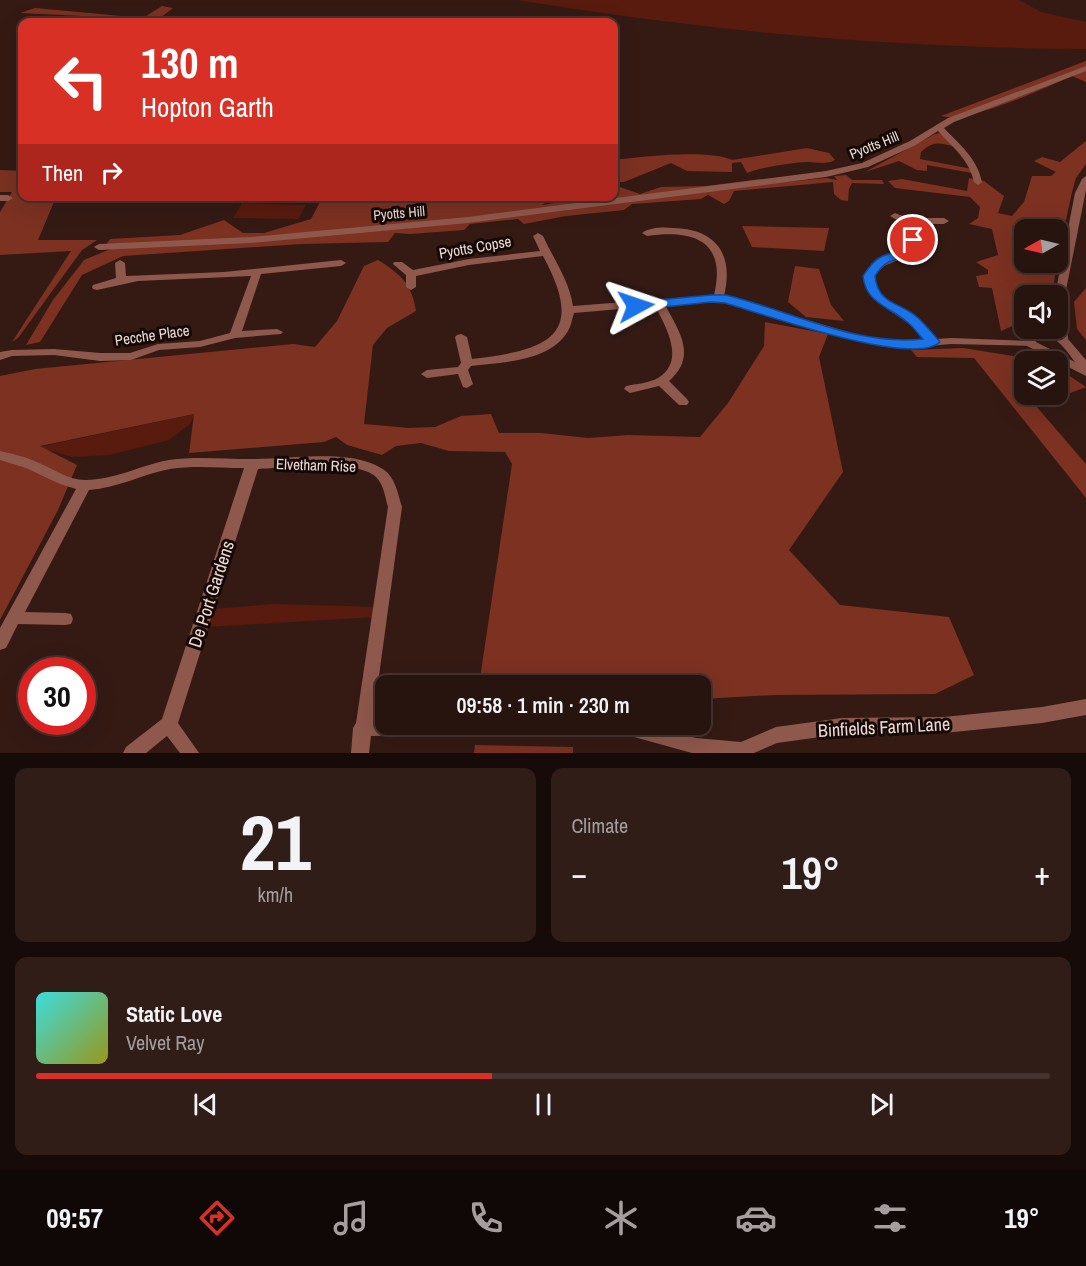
<!DOCTYPE html>
<meta charset="utf-8">
<style>
body{margin:0;font-family:"Archivo Narrow",sans-serif;background:#301d18;color:#f1f3f6;height:100vh;display:flex;flex-direction:column;font-size:22px;white-space:nowrap}
*{box-sizing:border-box;margin:0}
p{font-size:20px;color:#a59e9e}
.icon{flex:none;width:33px;height:33px;fill:none;stroke:currentColor;stroke-width:2;stroke-linecap:round;stroke-linejoin:round}
.map{position:relative;height:753px;overflow:hidden}
.details{display:flex;flex-direction:column;gap:15px;padding:15px;background:#160b08;flex:1}
.details>*{flex:none}
.hud{position:absolute;left:18px;top:18px;width:600px;height:183px;border-radius:12px;box-shadow:0 6px 24px #0002,0 0 0 2px #44332f;background:#d93025;color:#fff;overflow:hidden}
.needle{width:39px;rotate:262deg}
.tools{position:absolute;left:1014px;top:219px;display:grid;gap:12px}
.tools a{display:grid;place-items:center;width:54px;height:54px;border-radius:12px;background:#28140f;box-shadow:0 6px 24px #0002,0 0 0 2px #44332f;font-size:30px}
.speed{position:absolute;left:18px;top:657px;display:flex;gap:12px;font-size:30px;font-weight:700;text-align:center}
.speed>*{display:grid;place-content:center;width:78px;height:78px;border-radius:50%;background:#28140f;box-shadow:0 6px 24px #0002,0 0 0 2px #44332f;line-height:1}
.speed .limit{border:9px solid #d22;background:#fff;color:#111}
.pin{position:absolute;display:grid;place-items:center;width:51px;height:51px;color:#fff;margin:-26px;border:3px solid #fff;border-radius:50%;box-shadow:0 2px 6px #0007}
.me{position:absolute;width:66px;margin:-33px;rotate:85deg;stroke-linejoin:round;filter:drop-shadow(0 0 4px #0008)}
.turn{display:flex;align-items:center;gap:21px;height:126px;padding:0 24px;font-size:27px}
.turn .icon{width:78px;height:78px;stroke-width:2.5}
.turn b{display:block;font-size:42px;line-height:51px}
.then{display:flex;align-items:center;height:57px;padding:0 24px;background:#0003;gap:12px;font-size:22px}
.big{font-size:45px;font-weight:600;line-height:1.1}
.details .tile{flex:1;display:flex;flex-direction:column;justify-content:center;gap:9px;min-width:0;padding:0 21px;border-radius:12px;background:#301d18}
.details .dial{align-items:center;gap:0}
.dial b{font-size:78px;line-height:1}
.song{display:flex;align-items:center;gap:18px}
.cover{width:72px;height:72px;border-radius:9px;background:linear-gradient(135deg,hsl(180 70% 55%),hsl(60 70% 35%))}
.played{height:6px;border-radius:3px;background:linear-gradient(90deg,#d93025 45%,#44332f 45%)}
.keys{display:flex;justify-content:space-around;direction:ltr}
.heat{display:flex;justify-content:space-between;align-items:center;font-size:33px;direction:ltr}
.details .tiles{flex:1;display:grid;gap:15px;grid-template-columns:1fr 1fr}
.tile:last-child{grid-column:span 2}
.trip{position:absolute;left:375px;top:675px;width:336px;height:60px;border-radius:12px;background:#28140f;box-shadow:0 6px 24px #0002,0 0 0 2px #44332f;font-weight:600;line-height:60px;text-align:center}
.tabs{display:flex;height:96px;justify-content:space-around;align-items:center;background:#100806;color:#a59e9e}
.tabs .icon{width:42px;height:42px}
.tabs .current{color:#d93025}
.tabs b{font-size:27px;color:#f1f3f6}
.map>svg:first-child{display:block}
.green{fill:#591b0e}
.forest{fill:#7c3121}
.lines{fill:none;stroke-linecap:round;stroke-linejoin:round}
.minor{fill:#8f584c;fill-rule:evenodd}
.tertiary{fill:#8f584c;fill-rule:evenodd}
.route{fill:#1a73e8;stroke:#114b97;stroke-width:1.5}
.labels{text-anchor:middle;dominant-baseline:central;stroke-width:6;stroke-linejoin:round;paint-order:stroke}
.far-street-label{font-size:14px;fill:#edd9d5;stroke:#150906}
.street-label{font-size:15px;fill:#edd9d5;stroke:#150906}
.near-street-label{font-size:18px;fill:#edd9d5;stroke:#150906}
</style>
<div class="map">
<svg width="1086" height="753" viewBox="0 0 1086 753">
<rect width="100%" height="100%" fill="#351a14"/>
<g class="green">
<path d="M 518,0 L 1019,0 L 1041,12 L 1086,22 L 1086,49 C 897,48 705,31 518,0 Z"/>
<polygon points="242,203 306,205 298,219 233,218"/>
<polygon points="195,414 190,424 169,440 109,455 72,457 39,447"/>
<polygon points="273,604 377,607 375,617 207,627 213,609"/>
</g>
<g class="forest">
<polygon points="162,6 173,8 155,22 115,22 82,16 20,13 35,8 143,18"/>
<path d="M 1086,61 L 1086,82 L 1072,76 C 1044,88 969,124 941,116 Z"/>
<path d="M 944,132 L 952,146 C 938,142 932,142 921,152 L 920,159 L 972,169 L 972,173 L 927,165 L 927,171 L 917,170 L 899,161 L 865,172 L 935,134 Z"/>
<polygon points="1086,141 1086,164 1076,178 1072,192 1058,257 1058,230 1024,230 1024,262 1057,263 1052,295 1024,296 1024,321 1001,331 992,288 979,287 976,276 988,274 988,270 976,262 998,255 992,229 969,224 978,218 980,207 970,197 895,188 888,181 902,179 967,191 969,178 984,181 1004,196 998,213 1012,216 1024,202 1032,176 1051,176 1056,172 1034,161 1042,157 1060,162"/>
<path d="M 807,148 L 829,153 L 835,160 C 826,165 817,162 807,162 C 794,162 758,168 747,173 L 741,162 L 732,163 L 732,172 L 687,171 L 671,163 L 624,182 L 614,182 L 614,160 C 642,157 707,149 732,160 Z"/>
<polygon points="0,170 22,171 22,196 56,197 38,240 97,240 82,250 18,338 12,342 71,251 0,255 0,212 12,192 0,192"/>
<polygon points="846,175 852,180 882,180 884,184 852,183 849,189 848,201 841,200 834,194 833,182 734,191 729,201 724,204 708,195 701,199 632,204 624,210 566,216 524,224 518,219 470,224 464,230 410,234 395,233 388,242 301,244 123,256 82,275 40,342 26,345 53,300 84,260 113,248 107,243 110,239 180,235 224,220 243,233 264,233 311,219 321,200 290,197 512,196 507,199 525,203 538,197 548,201 542,205 594,197 614,196 614,185 640,194 661,187 706,186 761,179 765,184 826,178 837,180 834,176"/>
<polygon points="742,226 829,228 824,251 752,247"/>
<path d="M 378,260 C 400,274 412,283 416,311 L 387,328 L 373,345 L 364,424 L 409,428 L 435,427 L 461,416 L 491,414 L 499,433 L 541,433 L 588,438 L 628,435 L 700,437 L 728,403 L 764,346 L 765,322 L 828,334 L 819,357 L 843,472 L 789,550 L 840,605 L 949,617 L 974,675 L 935,694 L 775,695 L 701,699 L 700,686 L 479,685 L 512,464 L 505,452 L 449,451 L 421,443 L 396,446 L 382,455 L 347,445 L 336,437 L 324,442 L 189,453 L 194,414 L 40,446 L 77,465 L 58,510 L 0,620 L 0,376 L 35,369 L 293,344 L 315,347 L 337,321 L 364,266 Z"/>
<polygon points="795,266 819,269 831,305 844,321 806,317 788,302"/>
<polygon points="1086,288 1086,340 1077,329 1074,302"/>
<polygon points="963,348 1045,361 1024,362 1024,394 1058,394 1058,368 1086,387 1036,406 1086,464 1086,498 974,358 917,357 911,350"/>
<polygon points="475,745 573,747 573,753 474,753"/>
</g>
<g class="lines">
<g class="minor">
<path d="M 1086,66 L 1086,71 L 954,122 L 944,128 C 960,145 977,158 982,182 L 978,185 L 974,182 C 969,159 953,148 938,131 L 916,145 L 868,167 L 826,177 L 468,223 L 250,243 L 99,250 L 94,247 L 99,244 L 250,237 L 468,217 L 826,171 L 862,163 L 910,141 L 948,118 Z"/>
<polygon points="0,195 8,195 13,198 8,201 0,201"/>
<path d="M 895,213 L 908,218 L 944,218 L 949,221 L 944,224 L 912,224 L 918,240 L 916,249 L 905,257 L 884,266 L 874,276 C 880,303 898,304 917,318 C 925,323 931,331 937,339 L 951,338 L 1031,341 L 1037,344 L 1035,346 L 951,344 L 905,348 L 885,347 L 849,339 L 725,302 L 711,301 L 665,305 C 680,332 697,357 669,381 L 687,399 L 689,402 L 687,405 L 679,405 L 659,386 L 630,393 L 624,389 L 626,386 C 636,384 649,383 658,378 C 686,361 666,327 655,306 L 574,313 C 572,319 571,326 568,331 C 550,362 502,362 471,366 L 468,370 L 473,384 L 467,388 L 463,387 L 458,374 L 427,378 L 421,374 L 427,370 L 458,367 L 461,363 L 455,337 L 457,335 L 461,334 L 467,337 L 472,359 C 546,350 588,338 543,256 L 469,265 L 416,276 L 416,287 L 411,290 L 406,287 L 406,275 L 393,264 L 394,262 L 402,262 L 413,270 L 469,259 L 540,251 L 533,236 L 538,233 L 543,236 C 554,260 569,280 573,306 L 714,295 C 727,241 694,229 647,236 L 642,233 C 650,227 664,227 673,228 C 717,229 734,255 724,296 L 855,334 L 885,341 L 926,340 C 907,314 871,310 864,276 L 877,262 L 907,246 L 908,240 L 902,223 L 890,216 Z"/>
<polygon points="120,260 125,263 126,276 224,272 341,260 346,263 341,266 261,274 242,331 277,329 283,332 281,334 235,338 200,347 159,350 131,360 100,361 54,355 12,356 0,360 0,352 12,350 54,349 100,353 130,353 158,344 200,341 230,333 251,276 138,281 97,290 93,289 92,287 93,285 116,278 115,263"/>
<path d="M 0,451 C 13,454 27,457 39,463 C 54,469 68,480 85,480 C 115,480 141,465 169,460 C 196,456 224,459 251,459 C 288,460 348,448 381,468 C 395,475 398,494 402,507 L 373,720 L 386,720 L 386,724 L 540,724 L 538,729 L 532,732 L 488,734 L 482,732 L 477,734 L 371,736 L 369,753 L 351,753 L 353,728 L 356,723 L 388,507 C 385,497 384,485 376,477 C 357,459 284,468 258,469 L 178,723 L 199,753 L 180,753 L 167,736 L 146,753 L 123,753 L 126,747 L 162,719 L 244,468 C 220,468 195,465 170,469 C 143,474 118,488 89,490 L 25,612 L 65,613 L 71,614 L 73,619 L 71,624 L 65,625 L 18,624 L 6,648 L 0,650 L 0,628 L 76,489 L 60,484 L 26,468 L 0,460 Z"/>
<polygon points="1086,699 1086,715 1042,723 944,733 842,734 777,743 754,753 692,753 616,732 610,729 608,724 646,724 696,738 741,742 776,727 842,718 944,717 1042,707"/>
</g>
<path class="tertiary" d="M 1086,176 L 1086,190 L 1065,295 L 1068,339 L 1086,360 L 1086,376 L 1027,346 L 1023,338 L 1031,328 L 1043,328 L 1057,332 L 1058,296 L 1055,295 L 1075,193 L 1082,179 ZM 1042,335 C 1058,337 1066,350 1075,362 L 1036,342 L 1035,338 L 1037,336 Z"/>
</g>
<path class="route" d="M 913,236 L 919,240 C 917,258 902,256 889,262 C 883,265 878,271 875,276 C 878,305 900,302 917,317 C 925,324 933,334 940,342 C 913,368 761,313 725,303 L 711,302 L 636,310 L 630,306 L 636,302 L 711,295 L 726,295 C 791,311 856,346 923,339 C 918,334 913,326 907,322 C 889,306 866,304 863,276 C 867,270 872,262 879,258 C 896,248 900,259 909,237 Z"/>
<g class="labels">
<g class="far-street-label">
<text transform="translate(874 145) rotate(-22)">Pyotts Hill</text>
<text transform="translate(399 213) rotate(-5)">Pyotts Hill</text>
</g>
<g class="street-label">
<text transform="translate(475 247) rotate(-10)">Pyotts Copse</text>
<text transform="translate(152 335) rotate(-8)">Pecche Place</text>
<text transform="translate(316 465) rotate(2)">Elvetham Rise</text>
</g>
<g class="near-street-label">
<text transform="translate(211 594) rotate(-72)">De Port Gardens</text>
<text transform="translate(884 727) rotate(-3)">Binfields Farm Lane</text>
</g>
</g>
</svg>
<div class="tools">
<a><svg class="needle" viewBox="-14 -14 28 28"><path d="M0-13l5 13h-10z" fill="#e53935"/><path d="M0 13l5-13h-10z" fill="#a59e9e"/></svg></a>
<a><svg class="icon" aria-label="sound" viewBox="0 0 24 24"><path d="M4 9h4l5-4v14l-5-4H4zM17 9q2 3 0 6"/></svg></a>
<a><svg class="icon" aria-label="layers" viewBox="0 0 24 24"><path d="M12 4l9 5-9 5-9-5zM3 14l9 5 9-5"/></svg></a>
</div>
<div class="speed"><div class="limit">30</div></div>
<div class="pin" style="left:913px;top:240px;background:#d93025"><svg class="icon" aria-label="arrive" viewBox="0 0 24 24"><path d="M6 21V4h12l-3 4 3 4H6"/></svg></div>
<svg class="me" style="left:636px;top:306px" viewBox="-20 -20 40 40"><path d="M0-17L14 15 0 8-14 15z" fill="#1a73e8" stroke="#fff" stroke-width="4"/></svg>
<div class="trip">09:58 · 1 min · 230 m</div>
<div class="hud">
<div class="turn"><svg class="icon" aria-label="left" viewBox="0 0 24 24"><path d="M17 20v-9H6M10 6l-5 5 5 5"/></svg><div><b>130 m</b>Hopton Garth</div></div>
<div class="then">Then<svg class="icon" aria-label="right" viewBox="0 0 24 24"><path d="M7 20v-9h11M14 6l5 5-5 5"/></svg></div>
</div>
</div>
<section class="details">
<div class="tiles">
<div class="tile dial"><b>21</b><p>km/h</p></div>
<div class="tile"><p>Climate</p>
<div class="heat"><a>−</a><b class="big">19°</b><a>+</a></div>
</div>
<div class="tile">
<div class="song"><i class="cover"></i><div><b>Static Love</b><p>Velvet Ray</p></div></div>
<div class="played"></div>
<div class="keys"><svg class="icon" aria-label="previous" viewBox="0 0 24 24"><path d="M18 5L8 12l10 7zM5 5v14"/></svg><svg class="icon" aria-label="pause" viewBox="0 0 24 24"><path d="M8 5v14M16 5v14"/></svg><svg class="icon" aria-label="next" viewBox="0 0 24 24"><path d="M6 5l10 7-10 7zM19 5v14"/></svg></div>
</div>
</div>
</section>
<nav class="tabs">
<b>09:57</b>
<svg class="icon current" aria-label="directions" viewBox="0 0 24 24"><path d="M12 3l9 9-9 9-9-9zM9 14v-3h6M13 9l2 2-2 2"/></svg>
<svg class="icon" aria-label="music" viewBox="0 0 24 24"><path d="M9 18V5l10-2v13"/><circle cx="6" cy="18" r="3"/><circle cx="16" cy="16" r="3"/></svg>
<svg class="icon" aria-label="phone" viewBox="0 0 24 24"><path d="M5 4h4l2 5-3 2q2 4 5 5l2-3 5 2v4C11 20 4 13 5 4z"/></svg>
<svg class="icon" aria-label="climate" viewBox="0 0 24 24"><path d="M12 3v18M4 7l16 10M4 17L20 7"/></svg>
<svg class="icon" aria-label="car" viewBox="0 0 24 24"><path d="M5 17H2v-5l4-1 3-4h7l3 4 3 1v5h-3M9 17h6M6 11h13"/><circle cx="7" cy="17" r="2"/><circle cx="17" cy="17" r="2"/></svg>
<svg class="icon" aria-label="filters" viewBox="0 0 24 24"><path d="M4 7h16M4 17h16"/><circle cx="9" cy="7" r="2"/><circle cx="15" cy="17" r="2"/></svg>
<b>19°</b>
</nav>
